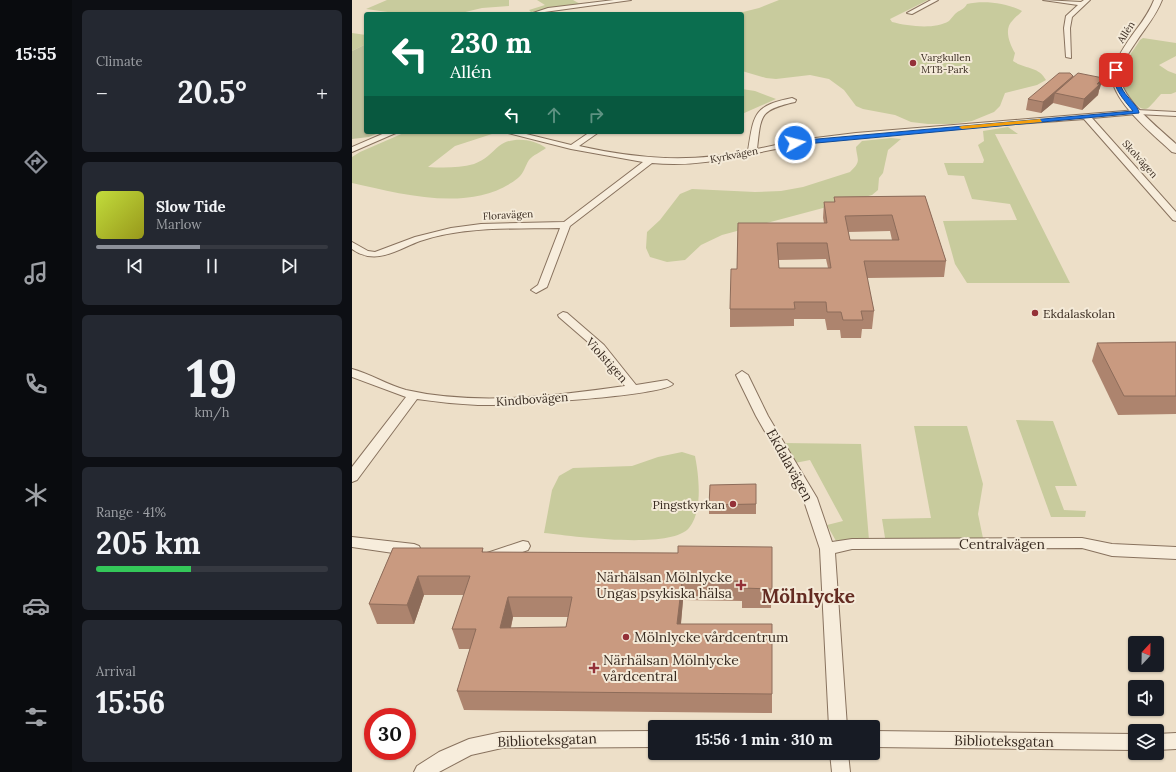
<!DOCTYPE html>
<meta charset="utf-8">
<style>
body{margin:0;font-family:Lora,serif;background:#242831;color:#f1f3f6;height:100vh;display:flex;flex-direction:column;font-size:15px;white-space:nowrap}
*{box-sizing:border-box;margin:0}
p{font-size:13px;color:#9ea1a6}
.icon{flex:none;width:22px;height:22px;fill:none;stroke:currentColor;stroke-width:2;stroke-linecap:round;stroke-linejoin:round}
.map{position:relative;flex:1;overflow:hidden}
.details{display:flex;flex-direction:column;gap:10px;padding:10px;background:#0d0f14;width:280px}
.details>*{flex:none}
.banner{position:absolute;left:12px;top:12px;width:380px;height:122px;border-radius:4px;box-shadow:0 1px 3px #0004;background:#0b6e4f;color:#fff;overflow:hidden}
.needle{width:26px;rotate:22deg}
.tools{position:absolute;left:776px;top:636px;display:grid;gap:8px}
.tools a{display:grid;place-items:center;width:36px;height:36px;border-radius:4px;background:#171b24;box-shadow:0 1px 3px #0004;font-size:20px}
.speed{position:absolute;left:12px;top:708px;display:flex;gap:8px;font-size:20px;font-weight:700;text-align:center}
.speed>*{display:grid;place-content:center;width:52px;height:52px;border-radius:50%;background:#171b24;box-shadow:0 1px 3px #0004;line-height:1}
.speed .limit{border:6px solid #d22;background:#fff;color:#111}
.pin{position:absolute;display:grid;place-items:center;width:34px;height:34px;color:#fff;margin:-17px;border-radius:8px;box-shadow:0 2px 6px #0006}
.me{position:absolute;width:44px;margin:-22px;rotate:83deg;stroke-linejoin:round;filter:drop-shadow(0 0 3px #0008)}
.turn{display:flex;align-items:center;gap:14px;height:84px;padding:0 20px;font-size:18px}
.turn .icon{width:52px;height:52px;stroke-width:2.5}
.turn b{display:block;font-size:28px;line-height:34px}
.lanes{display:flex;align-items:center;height:38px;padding:0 20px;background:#0003;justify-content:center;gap:20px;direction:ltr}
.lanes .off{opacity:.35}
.big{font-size:30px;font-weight:700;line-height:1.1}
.details .widget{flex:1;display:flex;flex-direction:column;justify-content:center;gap:6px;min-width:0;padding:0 14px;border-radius:6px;background:#242831}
.details .dial{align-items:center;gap:0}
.dial b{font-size:52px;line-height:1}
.song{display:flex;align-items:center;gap:12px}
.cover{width:48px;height:48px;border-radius:6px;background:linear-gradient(135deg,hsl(70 70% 55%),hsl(60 70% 35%))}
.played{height:4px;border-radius:2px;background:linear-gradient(90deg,#8c9099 45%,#363941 45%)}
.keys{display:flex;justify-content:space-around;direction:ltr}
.heat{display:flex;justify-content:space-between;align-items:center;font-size:22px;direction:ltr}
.charge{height:6px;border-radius:3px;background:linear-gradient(90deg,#34c759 41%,#363941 0)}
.trip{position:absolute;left:296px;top:720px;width:232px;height:40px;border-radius:4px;background:#171b24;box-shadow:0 1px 3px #0004;font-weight:700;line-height:40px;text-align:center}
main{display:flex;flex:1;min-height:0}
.tab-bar{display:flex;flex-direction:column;width:72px;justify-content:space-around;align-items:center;background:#090b0e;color:#9ea1a6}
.tab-bar .icon{width:28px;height:28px}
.tab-bar .selected{color:#8c9099}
.tab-bar b{font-size:18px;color:#f1f3f6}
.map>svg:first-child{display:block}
.green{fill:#c8cb9d}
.cemetery{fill:#bec09b}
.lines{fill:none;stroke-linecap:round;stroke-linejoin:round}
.minor-casing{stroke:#88725e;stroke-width:2}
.tertiary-casing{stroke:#88725e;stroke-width:2}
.minor{fill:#f7eddc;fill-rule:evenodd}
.tertiary{fill:#f7eddc;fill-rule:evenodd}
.wall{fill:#ad846e;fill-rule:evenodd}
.shaded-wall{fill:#8d6c5a}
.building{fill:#c99a80;stroke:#8d6c5a;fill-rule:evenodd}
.route{fill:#1a73e8;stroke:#114b97}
.slow{fill:#f59e0b}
.poi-dot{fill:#943138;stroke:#f4ead8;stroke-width:1.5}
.labels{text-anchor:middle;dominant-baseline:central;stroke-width:4;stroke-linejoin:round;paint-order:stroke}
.far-street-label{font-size:10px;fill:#392b21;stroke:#f4ead8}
.far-poi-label{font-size:10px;fill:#392b21;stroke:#f4ead8;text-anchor:start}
.poi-label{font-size:12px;fill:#392b21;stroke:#f4ead8;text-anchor:start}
.street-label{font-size:12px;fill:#392b21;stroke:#f4ead8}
.near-street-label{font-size:14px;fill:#392b21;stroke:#f4ead8}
.near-poi-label{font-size:14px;fill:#392b21;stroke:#f4ead8;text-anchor:start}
.near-district-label{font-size:19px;font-weight:bold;fill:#642c22;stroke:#f4ead8}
</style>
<main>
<nav class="tab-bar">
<b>15:55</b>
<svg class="icon selected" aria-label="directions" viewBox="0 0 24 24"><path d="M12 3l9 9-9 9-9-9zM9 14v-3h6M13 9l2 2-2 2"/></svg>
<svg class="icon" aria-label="music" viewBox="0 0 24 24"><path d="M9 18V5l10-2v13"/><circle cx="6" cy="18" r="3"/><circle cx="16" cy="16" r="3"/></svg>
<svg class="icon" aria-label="phone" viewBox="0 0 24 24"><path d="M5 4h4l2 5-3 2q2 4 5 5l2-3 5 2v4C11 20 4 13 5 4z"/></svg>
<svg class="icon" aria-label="climate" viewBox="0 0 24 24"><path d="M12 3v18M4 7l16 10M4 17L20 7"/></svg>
<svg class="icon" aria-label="car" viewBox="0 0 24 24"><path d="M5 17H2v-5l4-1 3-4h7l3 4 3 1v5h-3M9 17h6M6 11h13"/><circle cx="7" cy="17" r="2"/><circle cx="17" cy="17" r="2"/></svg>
<svg class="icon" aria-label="filters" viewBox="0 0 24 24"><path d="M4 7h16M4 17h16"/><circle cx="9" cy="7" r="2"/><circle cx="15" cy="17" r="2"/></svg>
</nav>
<section class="details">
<div class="widget"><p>Climate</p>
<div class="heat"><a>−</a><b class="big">20.5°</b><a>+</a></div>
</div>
<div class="widget">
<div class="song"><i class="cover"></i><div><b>Slow Tide</b><p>Marlow</p></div></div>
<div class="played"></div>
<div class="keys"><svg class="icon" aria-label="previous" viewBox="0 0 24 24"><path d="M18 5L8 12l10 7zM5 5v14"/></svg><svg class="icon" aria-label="pause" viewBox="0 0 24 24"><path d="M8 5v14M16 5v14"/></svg><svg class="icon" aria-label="next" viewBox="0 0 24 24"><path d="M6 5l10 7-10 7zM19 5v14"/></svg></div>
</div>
<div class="widget dial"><b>19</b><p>km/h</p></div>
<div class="widget"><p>Range · 41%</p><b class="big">205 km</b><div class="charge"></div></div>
<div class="widget"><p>Arrival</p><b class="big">15:56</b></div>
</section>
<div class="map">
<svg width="824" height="772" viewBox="0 0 824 772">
<rect width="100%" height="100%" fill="#eddfc8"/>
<g class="green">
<polygon points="35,0 157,0 157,6 130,8 105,14 50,14 14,9"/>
<polygon points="185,0 221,0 230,5 179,12 177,10 193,5"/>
<path d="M 427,0 L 576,0 L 538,19 L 540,22 C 556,26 582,30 597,21 C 599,19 601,16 603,14 C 607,10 612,10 615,4 C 632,0 655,3 670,11 C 667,15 664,16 661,20 C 651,29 658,44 663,53 L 661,61 C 672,69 687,66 694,80 L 685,85 L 653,93 L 648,106 L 642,112 L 620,121 L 600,124 L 576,124 L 559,122 L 543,115 L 511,109 L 504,106 L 492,90 L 477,79 L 458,75 L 424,79 L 414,78 L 390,71 L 390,14 L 383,14 L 407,8 Z"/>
<polygon points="0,33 14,35 14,44 0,51"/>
<path d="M 791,38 L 824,43 L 824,56 L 807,65 L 816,71 L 824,74 L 824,92 L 819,94 L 809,94 C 805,98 800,105 796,108 C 786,115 768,84 769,76 C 770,64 782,50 788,40 Z"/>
<polygon points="390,89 403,91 424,99 390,114"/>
<polygon points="656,127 666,134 643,134 718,283 615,283 603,264 591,221 665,220 658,204 620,199 612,176 596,175 592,163 631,163 632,160 626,145 632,141 631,131"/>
<path d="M 54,132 L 131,132 L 140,134 L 103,146 L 76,167 C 92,168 107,168 122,164 C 133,160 139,153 147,146 C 160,136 182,139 194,148 C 189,152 181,155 177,160 C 173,166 172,173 166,178 C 121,214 50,194 0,183 L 0,157 L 8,152 Z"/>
<path d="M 539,138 L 549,139 L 536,150 L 531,173 L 527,178 L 526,190 L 520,195 L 370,235 L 349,245 L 333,260 L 315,262 L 298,257 L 294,248 L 295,232 L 308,220 L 328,194 L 340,189 L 403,192 L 429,191 L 451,187 L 498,172 C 510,161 505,160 504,147 L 510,141 Z"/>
<polygon points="664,420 701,421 725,486 703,486 712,510 734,511 733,517 699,517"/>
<polygon points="562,426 615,426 631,484 626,514 632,543 534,544 530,519 579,518"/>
<polygon points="431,443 509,444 517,540 484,541 475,525 491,521 458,460 443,463"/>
<path d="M 330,452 L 343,456 C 347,476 351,511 337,528 C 318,550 221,536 192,533 L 200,490 L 207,476 L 221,468 L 280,466 L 306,457 Z"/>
</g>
<polygon class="cemetery" points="14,44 14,132 29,132 17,137 0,139 0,51"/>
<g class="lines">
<g class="minor-casing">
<g id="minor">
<polygon points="262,0 279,0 178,14 196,8"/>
<polygon points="579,0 586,0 560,14 555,13"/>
<polygon points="691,0 729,2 732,0 738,0 720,17 718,28 719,58 714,57 712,28 714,16 726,5"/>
<path d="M 440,98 L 444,100 L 443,102 C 407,110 409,115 405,149 L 447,140 L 504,133 L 785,110 L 824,112 L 824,116 L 785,114 L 740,118 L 824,212 L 824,221 L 821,220 L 732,119 C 643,126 553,131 464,142 C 409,149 357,169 300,163 L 218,226 L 195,287 L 184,293 L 179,290 L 186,285 L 208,228 C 162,229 113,226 68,241 C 44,250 24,266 0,249 L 0,242 L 16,251 L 23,252 L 63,237 L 99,228 L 129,224 L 212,222 L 291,162 L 219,149 L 152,132 L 166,132 L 219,145 L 238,132 L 247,132 L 227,146 C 286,159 337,163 396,151 C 402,114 401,106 440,98 Z"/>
<polygon points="35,132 46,132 0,152 0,147"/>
<path d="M 211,312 L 215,313 L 252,345 L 284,385 L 315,380 L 321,384 C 313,396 149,406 126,405 C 105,404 85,402 65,399 L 5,480 L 0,482 L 0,467 L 54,397 L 0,377 L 0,369 C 19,374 35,385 54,390 C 125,406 202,396 273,386 L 244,349 L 207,317 L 206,315 Z"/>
<polygon points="390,371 396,375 416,416 465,498 480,542 500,539 730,538 760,544 824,547 824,559 760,556 730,548 500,549 483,553 495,727 477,727 468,549 451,498 404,416 384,375"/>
<polygon points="0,537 62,544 67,546 69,550 67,554 62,556 0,547"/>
<polygon points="171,541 176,542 178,546 176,550 140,563 135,561 133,557 135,553"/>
<polygon points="303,731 303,747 150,748 119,755 87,772 62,772 65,766 87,752 117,739 150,732"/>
<polygon points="521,731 783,734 783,750 521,747"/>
<polygon points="824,733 824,749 805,750 805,734"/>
<polygon points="478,753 496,753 498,772 480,772"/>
</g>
</g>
<g class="tertiary-casing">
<path id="tertiary" d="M 802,0 L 810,0 C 804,16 793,28 784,42 C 778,51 769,63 768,74 C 767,98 808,129 824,144 L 824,153 L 820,152 C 803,136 758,100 760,74 C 761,63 770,51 776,41 C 785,28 796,16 802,0 Z"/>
</g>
<use href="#minor" class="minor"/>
<use href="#tertiary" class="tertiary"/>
</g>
<g class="wall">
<polygon points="721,76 748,88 747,90 746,95 730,110 701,103 689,113 674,110 676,99"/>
<path d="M 573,196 L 594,261 L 592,277 L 515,278 L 522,311 L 520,329 L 510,329 L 509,338 L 489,338 L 488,330 L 475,330 L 473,319 L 442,319 L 442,326 L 378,327 L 378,309 L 385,269 L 386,223 L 472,223 L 471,218 L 472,202 L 482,202 L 482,197 ZM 538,231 L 540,240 L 498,240 L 496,232 ZM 474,259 L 476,268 L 427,268 L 427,260 Z"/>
<polygon points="824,342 824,414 766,415 740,361 745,343"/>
<polygon points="404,484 404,514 357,514 357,505"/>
<path d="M 420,547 L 419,608 L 390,608 L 390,601 L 331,600 L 329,624 L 420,624 L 420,713 L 112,710 L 105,691 L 118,649 L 107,649 L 100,629 L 112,595 L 72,595 L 62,624 L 25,624 L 17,604 L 41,548 L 131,548 L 131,552 L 326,553 ZM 161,617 L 216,617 L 214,627 L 159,628 Z"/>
</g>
<g class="shaded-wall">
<polygon points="721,76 703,93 701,103 689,113 691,102"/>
<polygon points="751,78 748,88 747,90 746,95 730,110 732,99 745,84"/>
<polygon points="66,576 72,595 62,624 55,605"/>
<polygon points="330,581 331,600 327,643 325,624"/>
<polygon points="156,597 161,617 154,647 148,628"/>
</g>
<g class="building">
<polygon points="707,73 718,73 721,76 691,102 676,99"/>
<polygon points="726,73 751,78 745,84 748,84 732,99 703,93"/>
<path d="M 573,196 L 594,261 L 512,261 L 522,311 L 509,311 L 511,320 L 491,320 L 489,312 L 475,312 L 474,302 L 442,302 L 443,309 L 378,309 L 379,269 L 385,269 L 386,223 L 475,223 L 472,202 L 483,202 L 482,197 ZM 540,215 L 547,240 L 498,240 L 493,216 ZM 425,243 L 475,243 L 479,268 L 427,268 Z"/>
<polygon points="824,342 824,396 772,396 745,343"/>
<polygon points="404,484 404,504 357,505 358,485"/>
<path d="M 326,546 L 420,547 L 420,589 L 390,588 L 390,581 L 330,581 L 325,624 L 420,624 L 420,694 L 105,691 L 124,629 L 100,629 L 118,576 L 66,576 L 55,605 L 17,604 L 41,548 L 131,548 L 130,552 L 326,553 ZM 156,597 L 220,597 L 214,627 L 148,628 Z"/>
</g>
<path class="route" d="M 764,69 L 767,70 C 763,93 786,102 787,113 L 443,145 L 440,143 L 443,141 L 781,111 C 771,99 759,86 762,70 Z"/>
<polygon class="slow" points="688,119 690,122 610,129 607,127 610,126"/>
<g class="poi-dot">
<circle cx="561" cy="63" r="4"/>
<circle cx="683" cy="313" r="4"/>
<circle cx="381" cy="504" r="4"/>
<path d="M387 579h4v4h4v4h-4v4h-4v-4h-4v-4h4z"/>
<circle cx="274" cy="637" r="4"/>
<path d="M240 662h4v4h4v4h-4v4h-4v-4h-4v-4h4z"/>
</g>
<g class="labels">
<g class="far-street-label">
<text transform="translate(774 32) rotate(-58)">Allén</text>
<text transform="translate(382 155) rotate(-11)">Kyrkvägen</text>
<text transform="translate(788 159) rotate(48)">Skolvägen</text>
<text transform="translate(156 215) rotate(-3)">Floravägen</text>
</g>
<g class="far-poi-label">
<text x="569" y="57">Vargkullen<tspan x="569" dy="12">MTB-Park</tspan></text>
</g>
<g class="poi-label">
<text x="691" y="313">Ekdalaskolan</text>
<text x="373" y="504" text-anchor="end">Pingstkyrkan</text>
</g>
<g class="street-label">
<text transform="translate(255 360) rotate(48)">Violstigen</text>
<text transform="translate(180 399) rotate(-4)">Kindbovägen</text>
</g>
<g class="near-street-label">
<text transform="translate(438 465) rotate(61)">Ekdalavägen</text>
<text x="650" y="544">Centralvägen</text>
<text transform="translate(195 740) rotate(-2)">Biblioteksgatan</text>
<text transform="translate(652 741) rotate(1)">Biblioteksgatan</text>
</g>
<g class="near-poi-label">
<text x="380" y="577" text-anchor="end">Närhälsan Mölnlycke<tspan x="380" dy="16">Ungas psykiska hälsa</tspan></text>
<text x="282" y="637">Mölnlycke vårdcentrum</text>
<text x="251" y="660">Närhälsan Mölnlycke<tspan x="251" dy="16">vårdcentral</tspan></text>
</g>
<g class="near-district-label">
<text x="456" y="596">Mölnlycke</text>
</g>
</g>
</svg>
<div class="tools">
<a><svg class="needle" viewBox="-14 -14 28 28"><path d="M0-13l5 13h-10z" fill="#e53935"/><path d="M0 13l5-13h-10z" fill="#9ea1a6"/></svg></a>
<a><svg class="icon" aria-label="sound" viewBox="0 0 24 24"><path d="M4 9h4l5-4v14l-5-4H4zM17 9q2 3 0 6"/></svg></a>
<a><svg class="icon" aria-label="layers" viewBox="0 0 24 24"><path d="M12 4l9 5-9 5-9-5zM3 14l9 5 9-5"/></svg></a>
</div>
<div class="speed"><div class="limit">30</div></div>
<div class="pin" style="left:764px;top:70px;background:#d93025"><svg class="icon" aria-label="arrive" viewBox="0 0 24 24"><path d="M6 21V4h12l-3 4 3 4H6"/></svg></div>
<svg class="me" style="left:443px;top:143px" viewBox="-20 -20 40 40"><circle r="17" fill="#1a73e8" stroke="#fff" stroke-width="3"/><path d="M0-11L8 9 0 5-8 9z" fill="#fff"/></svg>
<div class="trip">15:56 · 1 min · 310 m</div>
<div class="banner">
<div class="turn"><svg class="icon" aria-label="left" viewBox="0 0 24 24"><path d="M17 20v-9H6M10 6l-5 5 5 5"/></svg><div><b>230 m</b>Allén</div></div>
<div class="lanes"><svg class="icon" aria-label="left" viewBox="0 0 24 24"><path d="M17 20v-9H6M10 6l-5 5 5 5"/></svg><svg class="icon off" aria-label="ahead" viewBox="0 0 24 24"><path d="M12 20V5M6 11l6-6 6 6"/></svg><svg class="icon off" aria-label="right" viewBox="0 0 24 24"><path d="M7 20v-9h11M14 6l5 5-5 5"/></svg></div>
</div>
</div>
</main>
